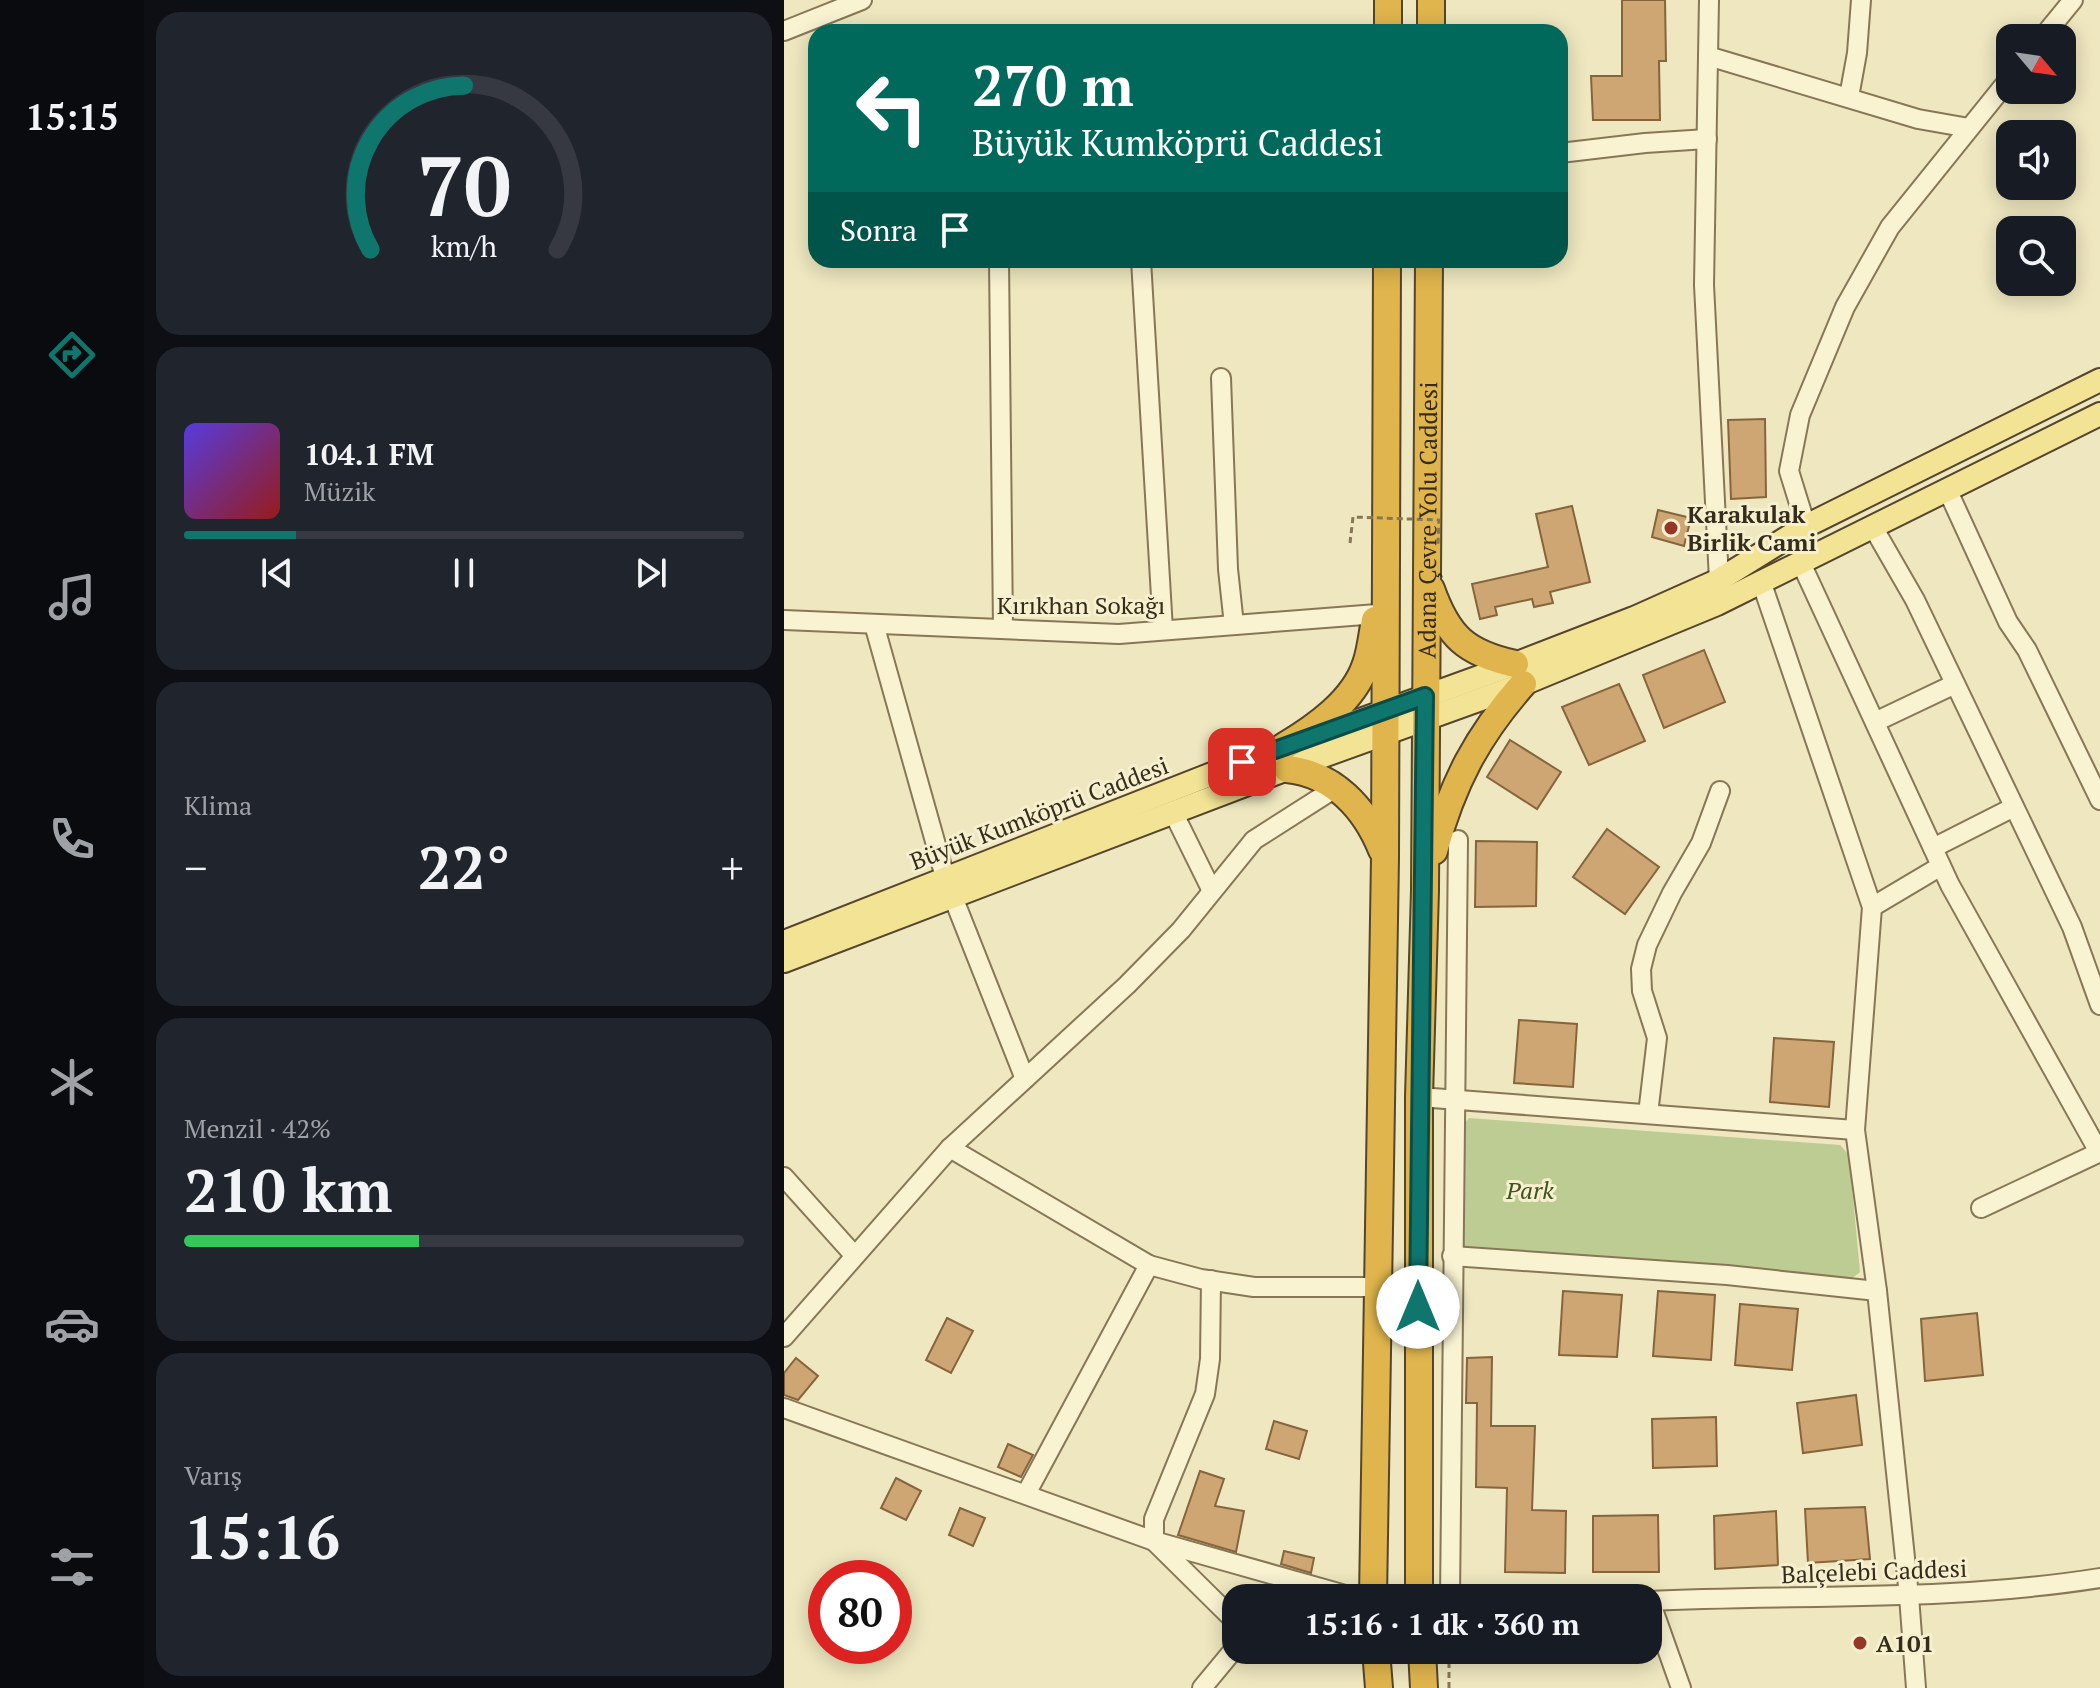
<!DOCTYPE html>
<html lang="tr">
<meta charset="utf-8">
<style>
body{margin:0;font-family:"PT Serif",serif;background:#20242c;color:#f1f3f6;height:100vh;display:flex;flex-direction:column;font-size:30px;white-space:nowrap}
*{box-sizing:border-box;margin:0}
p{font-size:26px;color:#9ea1a6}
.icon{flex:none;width:44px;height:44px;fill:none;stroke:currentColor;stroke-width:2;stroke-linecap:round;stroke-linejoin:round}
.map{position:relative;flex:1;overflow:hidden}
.drawer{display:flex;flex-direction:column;gap:12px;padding:12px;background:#0d0f14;width:640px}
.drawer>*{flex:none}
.hud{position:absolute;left:24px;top:24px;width:760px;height:244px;border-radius:24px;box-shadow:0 4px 20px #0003;background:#00695c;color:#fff;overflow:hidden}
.needle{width:52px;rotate:119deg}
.fabs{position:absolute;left:1212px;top:24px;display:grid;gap:16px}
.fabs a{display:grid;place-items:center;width:80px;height:80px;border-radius:16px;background:#171b24;box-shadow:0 4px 20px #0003;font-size:40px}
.speed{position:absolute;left:24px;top:1560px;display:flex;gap:16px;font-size:40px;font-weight:700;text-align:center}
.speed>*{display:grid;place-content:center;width:104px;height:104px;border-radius:50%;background:#171b24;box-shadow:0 4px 20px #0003;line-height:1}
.speed .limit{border:12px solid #d22;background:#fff;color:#111}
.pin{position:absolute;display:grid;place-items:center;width:68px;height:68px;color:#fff;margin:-34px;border-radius:16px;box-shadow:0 4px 12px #0006}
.me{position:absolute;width:88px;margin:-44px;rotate:0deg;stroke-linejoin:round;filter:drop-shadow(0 0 6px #0008)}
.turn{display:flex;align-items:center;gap:28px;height:168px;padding:0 32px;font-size:36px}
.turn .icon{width:104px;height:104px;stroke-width:2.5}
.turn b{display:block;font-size:56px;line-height:68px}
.then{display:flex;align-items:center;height:76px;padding:0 32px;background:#0003;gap:16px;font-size:30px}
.big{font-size:60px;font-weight:700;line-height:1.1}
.drawer .widget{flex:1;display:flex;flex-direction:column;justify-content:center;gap:12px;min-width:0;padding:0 28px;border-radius:24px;background:#20242c}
.drawer .dial{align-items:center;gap:0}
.dial svg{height:208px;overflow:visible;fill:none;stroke:#363941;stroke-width:7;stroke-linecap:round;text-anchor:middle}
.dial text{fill:#f1f3f6;stroke:none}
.song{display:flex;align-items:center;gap:24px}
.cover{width:96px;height:96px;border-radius:12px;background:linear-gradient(135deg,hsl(250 70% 55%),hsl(0 70% 35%))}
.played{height:8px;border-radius:4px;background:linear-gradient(90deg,#0f766e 20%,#363941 20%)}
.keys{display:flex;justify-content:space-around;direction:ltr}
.heat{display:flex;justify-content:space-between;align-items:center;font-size:44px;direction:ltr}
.charge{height:12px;border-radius:6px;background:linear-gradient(90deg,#34c759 42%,#363941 0)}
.trip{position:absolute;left:438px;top:1584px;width:440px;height:80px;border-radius:24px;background:#171b24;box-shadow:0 4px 20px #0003;font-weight:700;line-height:80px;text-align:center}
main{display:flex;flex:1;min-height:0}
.menu{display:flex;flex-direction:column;width:144px;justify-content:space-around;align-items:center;background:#090b0e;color:#9ea1a6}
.menu .icon{width:56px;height:56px}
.menu .active{color:#0f766e}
.menu b{font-size:36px;color:#f1f3f6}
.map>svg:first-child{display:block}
.green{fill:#bdcc93}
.building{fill:#cda674;stroke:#86653d;stroke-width:2}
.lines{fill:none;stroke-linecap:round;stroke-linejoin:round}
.minor-casing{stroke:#877757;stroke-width:22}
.major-casing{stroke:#54452c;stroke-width:26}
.highway-casing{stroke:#54452c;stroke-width:30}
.path{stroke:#877757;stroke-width:3;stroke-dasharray:6 4;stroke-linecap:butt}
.minor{stroke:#f9f3d2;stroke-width:18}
.major{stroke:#f3e395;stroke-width:22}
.highway{stroke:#e0b54d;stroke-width:26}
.path-bridge{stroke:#877757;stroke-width:3;stroke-dasharray:6 4;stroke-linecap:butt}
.route-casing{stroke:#0a4d48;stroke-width:20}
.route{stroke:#0f766e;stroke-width:14}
.poi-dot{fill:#963627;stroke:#f6f0cf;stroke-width:3}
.labels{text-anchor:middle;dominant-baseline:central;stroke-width:6;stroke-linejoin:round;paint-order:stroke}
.poi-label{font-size:24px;font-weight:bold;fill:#362c1c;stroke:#f6f0cf;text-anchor:start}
.street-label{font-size:24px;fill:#362c1c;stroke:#f6f0cf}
.park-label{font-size:24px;font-style:italic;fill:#405322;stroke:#f6f0cf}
</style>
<main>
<nav class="menu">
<b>15:15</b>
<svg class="icon active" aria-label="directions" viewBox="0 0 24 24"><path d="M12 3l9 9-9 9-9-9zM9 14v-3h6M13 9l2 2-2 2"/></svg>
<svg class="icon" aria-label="music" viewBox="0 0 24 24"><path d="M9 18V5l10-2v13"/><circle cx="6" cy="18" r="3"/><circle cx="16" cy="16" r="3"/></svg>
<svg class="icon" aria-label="phone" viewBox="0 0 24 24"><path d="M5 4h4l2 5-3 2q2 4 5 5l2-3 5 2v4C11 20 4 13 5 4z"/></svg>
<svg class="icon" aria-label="climate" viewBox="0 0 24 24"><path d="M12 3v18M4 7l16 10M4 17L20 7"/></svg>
<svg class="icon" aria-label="car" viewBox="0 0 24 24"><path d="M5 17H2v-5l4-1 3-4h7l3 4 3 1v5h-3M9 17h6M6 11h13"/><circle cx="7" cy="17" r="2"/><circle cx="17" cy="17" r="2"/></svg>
<svg class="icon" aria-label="filters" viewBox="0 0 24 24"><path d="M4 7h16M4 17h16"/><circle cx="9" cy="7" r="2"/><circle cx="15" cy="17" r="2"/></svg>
</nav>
<section class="drawer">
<div class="widget dial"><svg viewBox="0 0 100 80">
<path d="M14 69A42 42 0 1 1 86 69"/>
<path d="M14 69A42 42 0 0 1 50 6" stroke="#0f766e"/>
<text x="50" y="56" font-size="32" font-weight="700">70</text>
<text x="50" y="72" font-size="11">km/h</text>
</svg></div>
<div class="widget">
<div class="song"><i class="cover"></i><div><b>104.1 FM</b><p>Müzik</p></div></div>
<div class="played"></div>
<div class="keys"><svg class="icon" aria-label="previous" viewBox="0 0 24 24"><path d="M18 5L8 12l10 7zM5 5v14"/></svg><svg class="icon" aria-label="pause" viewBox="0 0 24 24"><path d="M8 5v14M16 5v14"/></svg><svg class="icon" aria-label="next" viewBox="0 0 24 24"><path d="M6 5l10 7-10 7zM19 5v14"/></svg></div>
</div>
<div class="widget"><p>Klima</p>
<div class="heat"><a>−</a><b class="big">22°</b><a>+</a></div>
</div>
<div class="widget"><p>Menzil · 42%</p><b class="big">210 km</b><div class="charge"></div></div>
<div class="widget"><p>Varış</p><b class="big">15:16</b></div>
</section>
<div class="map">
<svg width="1316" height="1688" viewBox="0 0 1316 1688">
<rect width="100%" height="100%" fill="#eee7bf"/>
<polygon class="green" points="685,1118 1056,1145 1065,1155 1076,1272 1061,1284 966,1267 688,1256 675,1241 675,1130"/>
<g class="building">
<polygon points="838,0 881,0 882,61 875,61 876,120 809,120 807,76 838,76"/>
<polygon points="981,419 982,497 947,499 944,420"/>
<polygon points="788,506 806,582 766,592 769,603 750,607 748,599 711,607 713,615 696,619 688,584 764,567 752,514"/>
<polygon points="874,510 907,518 900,546 868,537"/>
<polygon points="920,650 941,702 880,728 859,675"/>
<polygon points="835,684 861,741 805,765 778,707"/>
<polygon points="726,740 777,772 753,809 703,777"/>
<polygon points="823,829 875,867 841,914 789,877"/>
<polygon points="692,841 753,842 752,906 691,907"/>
<polygon points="735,1020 793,1024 789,1087 730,1083"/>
<polygon points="990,1038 1050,1042 1045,1107 986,1102"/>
<polygon points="779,1291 838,1295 833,1357 775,1355"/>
<polygon points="874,1291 931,1295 927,1360 869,1356"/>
<polygon points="956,1304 1014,1309 1008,1370 951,1365"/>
<polygon points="1193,1313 1199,1375 1141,1381 1137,1319"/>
<polygon points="163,1318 189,1331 167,1373 142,1360"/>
<polygon points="708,1357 707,1426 751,1426 748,1510 782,1511 781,1573 721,1572 723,1488 692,1487 693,1403 682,1403 683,1358"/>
<polygon points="12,1358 34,1376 14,1400 0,1395 0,1373"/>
<polygon points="1072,1395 1078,1445 1019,1453 1013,1403"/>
<polygon points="932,1417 933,1466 869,1468 868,1419"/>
<polygon points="490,1421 523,1431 515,1459 482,1449"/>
<polygon points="224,1444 249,1455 237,1477 214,1467"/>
<polygon points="416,1471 440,1479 431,1506 460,1511 452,1552 394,1535"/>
<polygon points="112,1478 137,1491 122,1520 97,1508"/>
<polygon points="1081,1507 1086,1559 1024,1563 1021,1509"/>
<polygon points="176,1508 201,1518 189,1546 165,1535"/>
<polygon points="992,1511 994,1565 931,1569 930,1516"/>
<polygon points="874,1515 875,1572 809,1572 809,1516"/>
<polygon points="500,1551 530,1558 527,1573 497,1564"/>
</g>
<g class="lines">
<g class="minor-casing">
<g id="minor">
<polyline points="925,0 920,285 935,580"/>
<polyline points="0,31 78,0"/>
<polyline points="1258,38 1289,0"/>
<polyline points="924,56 1134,119 1185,128"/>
<polyline points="1065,97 1073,53 1077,0"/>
<polyline points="776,153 861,143 923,139"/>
<polyline points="215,260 219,629"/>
<polyline points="357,260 379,630"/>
<polyline points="437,378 444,569 450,625"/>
<polyline points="1163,489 1224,622 1243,650 1316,800"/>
<polyline points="1022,526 1005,471 1016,415 1061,307 1106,227 1226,78"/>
<polyline points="1089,527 1131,600 1288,927 1316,1005"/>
<polyline points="1017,563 1166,885 1315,1152"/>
<polyline points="977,581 1088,907 1071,1130 1093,1291 1125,1596 1132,1688"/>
<polyline points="0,620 335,634 593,614"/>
<polyline points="90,624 161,877"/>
<polyline points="1091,722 1171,684"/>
<polyline points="389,812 428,891"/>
<polyline points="1149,848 1230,807"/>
<polyline points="169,897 241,1079"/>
<polyline points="1088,907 1157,866"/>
<polyline points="635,1097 1071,1130"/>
<polyline points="864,1114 873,1038 858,991 857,969 863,945 888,893 917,843 936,791"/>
<polyline points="166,1148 365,1265 242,1494"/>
<polyline points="0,1177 70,1255"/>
<polyline points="1197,1208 1316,1152"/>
<polyline points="668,1256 943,1275 1093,1291"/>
<polyline points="365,1265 417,1279 470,1287 595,1287"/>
<polyline points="427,1280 426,1359 421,1394 370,1519 370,1541 452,1622"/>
<polyline points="0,1337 166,1148 343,985 397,930 470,840 553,787"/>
<polyline points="0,1408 370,1541 572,1598"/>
<polyline points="666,1598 674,840"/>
<path d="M 864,1601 C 1015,1594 1166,1602 1316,1578"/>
<polyline points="866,1601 897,1688"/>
<polyline points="418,1688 452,1647"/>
</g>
</g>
<g class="major-casing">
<g id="major">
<polyline points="0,942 438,770 731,664 850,618 935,580 1022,526 1316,380"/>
<polyline points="0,961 503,769 739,684 933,604 1316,414"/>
</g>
</g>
<g class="highway-casing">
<g id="highway">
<polyline points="604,32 604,0"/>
<polyline points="647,32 647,0"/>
<path d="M 647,589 C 664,637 682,653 731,664"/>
<path d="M 499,747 C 531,728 570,701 582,664 C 587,650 588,635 591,620"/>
<path d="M 503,769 C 550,774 581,808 598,850"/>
<path d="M 650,851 C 668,784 693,736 739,684"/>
<polyline points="589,1598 601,858 603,260"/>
<path id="s1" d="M 635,1598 L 635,1097 L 641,890 L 645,260"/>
<polyline points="592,1650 595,1688"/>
<polyline points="638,1650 640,1688"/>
</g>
</g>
<polyline class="path" points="665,1688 665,1650"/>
<use href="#minor" class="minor"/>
<use href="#major" class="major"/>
<use href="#highway" class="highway"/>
<polyline class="path-bridge" points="566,543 569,517 655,520 654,544"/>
</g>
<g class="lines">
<g class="route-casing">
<path id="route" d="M 458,762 L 641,696 C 640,900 635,1103 634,1307"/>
</g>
<use href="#route" class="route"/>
</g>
<g class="poi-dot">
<circle cx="887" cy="528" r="8"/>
<circle cx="1076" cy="1643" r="8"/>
</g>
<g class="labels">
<g class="poi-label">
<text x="903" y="514">Karakulak<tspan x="903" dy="28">Birlik Cami</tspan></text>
<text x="1092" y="1643">A101</text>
</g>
<g class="street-label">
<text stroke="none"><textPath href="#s1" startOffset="1078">Adana Çevre Yolu Caddesi</textPath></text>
<text x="297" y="605">Kırıkhan Sokağı</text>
<text transform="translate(255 813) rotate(-21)">Büyük Kumköprü Caddesi</text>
<text transform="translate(1090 1571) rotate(-2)">Balçelebi Caddesi</text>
</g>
<g class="park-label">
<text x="746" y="1190">Park</text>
</g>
</g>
</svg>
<div class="fabs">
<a><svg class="needle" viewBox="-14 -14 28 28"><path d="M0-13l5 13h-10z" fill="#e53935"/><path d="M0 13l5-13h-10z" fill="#9ea1a6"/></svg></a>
<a><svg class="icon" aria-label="sound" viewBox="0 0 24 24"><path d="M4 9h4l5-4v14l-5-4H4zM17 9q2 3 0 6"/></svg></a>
<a><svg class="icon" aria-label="search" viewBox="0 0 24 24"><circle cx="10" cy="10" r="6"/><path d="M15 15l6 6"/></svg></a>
</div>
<div class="speed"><div class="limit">80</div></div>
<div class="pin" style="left:458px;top:762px;background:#d93025"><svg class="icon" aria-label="arrive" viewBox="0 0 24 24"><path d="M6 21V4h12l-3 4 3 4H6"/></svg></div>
<svg class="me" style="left:634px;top:1307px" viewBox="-20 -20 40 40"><circle r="19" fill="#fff"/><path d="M0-13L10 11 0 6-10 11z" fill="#0f766e"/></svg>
<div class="trip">15:16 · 1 dk · 360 m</div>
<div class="hud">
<div class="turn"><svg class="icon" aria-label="left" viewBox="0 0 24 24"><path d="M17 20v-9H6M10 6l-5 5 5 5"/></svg><div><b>270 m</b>Büyük Kumköprü Caddesi</div></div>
<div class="then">Sonra<svg class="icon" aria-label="arrive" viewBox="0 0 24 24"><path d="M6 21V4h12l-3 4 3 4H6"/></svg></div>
</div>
</div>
</main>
